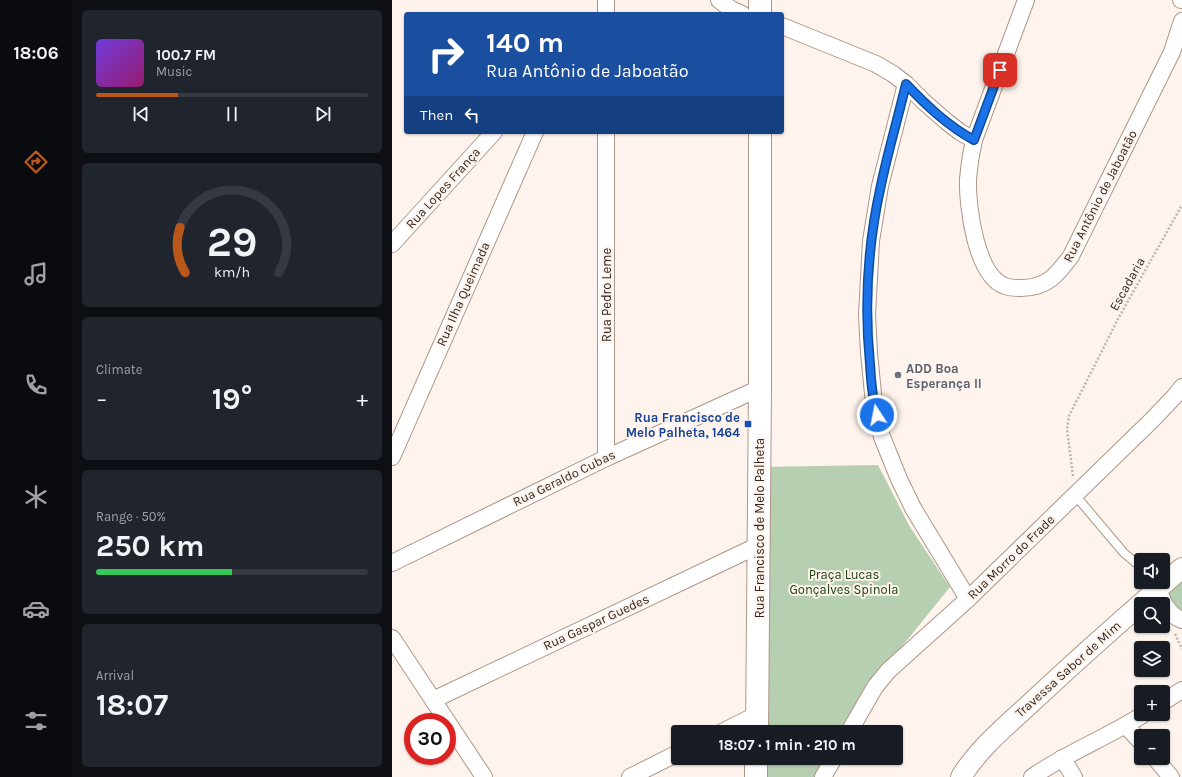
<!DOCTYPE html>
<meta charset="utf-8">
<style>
body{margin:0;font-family:Karla,sans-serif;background:#20242c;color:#f1f3f6;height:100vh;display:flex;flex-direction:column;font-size:15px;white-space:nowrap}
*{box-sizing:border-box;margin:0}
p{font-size:13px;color:#9ea1a6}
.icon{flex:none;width:22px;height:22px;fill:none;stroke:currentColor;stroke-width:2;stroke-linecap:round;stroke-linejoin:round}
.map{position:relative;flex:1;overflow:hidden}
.side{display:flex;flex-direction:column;gap:10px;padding:10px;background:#0d0f14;width:320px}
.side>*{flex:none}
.banner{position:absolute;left:12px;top:12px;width:380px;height:122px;border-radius:4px;box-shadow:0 1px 3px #0004;background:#1a4fa0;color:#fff;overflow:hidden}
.tools{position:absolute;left:742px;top:553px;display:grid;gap:8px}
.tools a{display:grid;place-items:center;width:36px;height:36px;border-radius:4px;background:#171b24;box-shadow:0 1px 3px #0004;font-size:20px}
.speed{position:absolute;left:12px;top:713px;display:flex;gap:8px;font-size:20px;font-weight:700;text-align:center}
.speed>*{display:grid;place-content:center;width:52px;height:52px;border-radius:50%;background:#171b24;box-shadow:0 1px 3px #0004;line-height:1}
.speed .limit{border:6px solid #d22;background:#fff;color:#111}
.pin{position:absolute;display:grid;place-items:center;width:34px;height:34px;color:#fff;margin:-17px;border-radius:8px;box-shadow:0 2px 6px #0006}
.me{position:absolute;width:44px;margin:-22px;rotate:349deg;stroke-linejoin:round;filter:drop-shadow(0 0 3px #0008)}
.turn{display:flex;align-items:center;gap:14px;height:84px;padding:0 16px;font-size:18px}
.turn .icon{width:52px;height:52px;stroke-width:2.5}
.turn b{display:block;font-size:28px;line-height:34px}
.then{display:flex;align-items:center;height:38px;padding:0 16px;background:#0003;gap:8px;font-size:15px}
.big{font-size:30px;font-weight:700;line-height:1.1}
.side .widget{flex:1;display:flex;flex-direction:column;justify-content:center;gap:6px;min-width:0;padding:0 14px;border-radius:6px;background:#20242c}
.side .dial{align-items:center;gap:0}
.dial svg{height:104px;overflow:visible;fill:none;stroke:#363941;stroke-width:7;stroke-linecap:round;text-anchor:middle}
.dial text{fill:#f1f3f6;stroke:none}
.song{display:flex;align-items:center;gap:12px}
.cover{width:48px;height:48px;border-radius:6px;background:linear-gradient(135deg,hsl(260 70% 55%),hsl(320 70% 35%))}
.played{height:4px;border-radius:2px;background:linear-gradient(90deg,#ba581b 30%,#363941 30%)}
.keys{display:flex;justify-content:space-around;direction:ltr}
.heat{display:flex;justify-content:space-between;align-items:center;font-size:22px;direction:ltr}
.charge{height:6px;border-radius:3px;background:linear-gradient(90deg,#34c759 50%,#363941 0)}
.trip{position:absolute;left:279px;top:725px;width:232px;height:40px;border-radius:4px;background:#171b24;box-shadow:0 1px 3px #0004;font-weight:700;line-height:40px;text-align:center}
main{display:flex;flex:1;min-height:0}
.dock{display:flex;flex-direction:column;width:72px;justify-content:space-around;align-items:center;background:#090b0e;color:#9ea1a6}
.dock .icon{width:28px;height:28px}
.dock .selected{color:#ba581b}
.dock b{font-size:18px;color:#f1f3f6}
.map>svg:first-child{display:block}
.green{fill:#b6cfb0}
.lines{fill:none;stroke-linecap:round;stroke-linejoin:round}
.service-casing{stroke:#ad9686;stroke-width:10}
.minor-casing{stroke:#ad9686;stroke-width:18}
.tertiary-casing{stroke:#ad9686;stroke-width:22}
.secondary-casing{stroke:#ad9686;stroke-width:24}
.path{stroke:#beb5ae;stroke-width:2.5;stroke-dasharray:2 2;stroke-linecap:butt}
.service{stroke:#fff;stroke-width:8}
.minor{stroke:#fff;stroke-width:16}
.tertiary{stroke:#fff;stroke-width:20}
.secondary{stroke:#fff;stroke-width:22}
.route-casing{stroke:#114b97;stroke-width:10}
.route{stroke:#1a73e8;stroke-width:7}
.worship-dot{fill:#6b7280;stroke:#fef4ed;stroke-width:1.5}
.transit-dot{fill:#1a4fb4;stroke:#fef4ed;stroke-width:1.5}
.labels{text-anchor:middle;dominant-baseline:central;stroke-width:4;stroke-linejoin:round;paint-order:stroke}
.street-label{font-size:13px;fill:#322922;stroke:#fef4ed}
.worship-label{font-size:13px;font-weight:bold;fill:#5b616d;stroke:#fef4ed;text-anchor:start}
.transit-label{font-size:13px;font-weight:bold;fill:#164399;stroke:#fef4ed;text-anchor:end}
.park-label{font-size:13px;fill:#18410b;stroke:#fef4ed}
</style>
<main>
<nav class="dock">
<b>18:06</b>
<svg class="icon selected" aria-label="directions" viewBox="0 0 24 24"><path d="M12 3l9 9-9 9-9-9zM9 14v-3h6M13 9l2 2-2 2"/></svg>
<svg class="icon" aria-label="music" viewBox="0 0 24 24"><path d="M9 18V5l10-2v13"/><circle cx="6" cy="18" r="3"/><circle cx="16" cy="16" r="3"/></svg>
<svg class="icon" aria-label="phone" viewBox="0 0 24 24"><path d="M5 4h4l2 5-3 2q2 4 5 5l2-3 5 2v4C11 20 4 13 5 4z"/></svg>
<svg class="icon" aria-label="climate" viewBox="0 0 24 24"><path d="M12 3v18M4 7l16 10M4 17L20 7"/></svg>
<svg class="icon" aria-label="car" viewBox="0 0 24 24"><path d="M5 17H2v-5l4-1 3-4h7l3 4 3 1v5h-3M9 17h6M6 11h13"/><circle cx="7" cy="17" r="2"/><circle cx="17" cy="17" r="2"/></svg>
<svg class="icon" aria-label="filters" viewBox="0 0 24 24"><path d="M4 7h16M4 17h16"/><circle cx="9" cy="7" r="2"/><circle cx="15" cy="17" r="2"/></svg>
</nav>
<section class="side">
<div class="widget">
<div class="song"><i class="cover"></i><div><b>100.7 FM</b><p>Music</p></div></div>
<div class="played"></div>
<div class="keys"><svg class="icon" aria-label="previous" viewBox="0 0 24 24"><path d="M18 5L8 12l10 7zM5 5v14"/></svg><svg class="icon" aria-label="pause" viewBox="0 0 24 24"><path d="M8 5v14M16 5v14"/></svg><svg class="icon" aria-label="next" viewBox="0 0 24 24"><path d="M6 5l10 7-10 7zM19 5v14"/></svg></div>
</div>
<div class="widget dial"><svg viewBox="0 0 100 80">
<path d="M14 69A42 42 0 1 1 86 69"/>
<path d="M14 69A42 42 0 0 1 10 34" stroke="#ba581b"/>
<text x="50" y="56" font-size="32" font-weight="700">29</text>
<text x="50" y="72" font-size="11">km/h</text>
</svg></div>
<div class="widget"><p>Climate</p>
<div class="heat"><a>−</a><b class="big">19°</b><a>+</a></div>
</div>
<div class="widget"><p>Range · 50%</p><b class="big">250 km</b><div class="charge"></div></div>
<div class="widget"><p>Arrival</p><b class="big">18:07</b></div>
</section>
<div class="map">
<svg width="790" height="777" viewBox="0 0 790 777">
<rect width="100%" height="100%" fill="#fef4ed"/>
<g class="green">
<polygon points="486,465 518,527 558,587 465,702 450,732 372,732 367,467"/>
<polygon points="790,578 790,615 772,593"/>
<polygon points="374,758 437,758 424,777 376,777"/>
</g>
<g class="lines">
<g class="service-casing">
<polyline id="service" points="683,495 732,553 749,567"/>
</g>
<g class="minor-casing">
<g id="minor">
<polyline points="327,0 339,9 350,14"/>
<path d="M 634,0 L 582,140 C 579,153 577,166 576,179 C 575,206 584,276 613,286 C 618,288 624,288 629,288 C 655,288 665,275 679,256 L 780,52 L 790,21"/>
<polyline points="789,0 790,0"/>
<polyline points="214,14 214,0"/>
<polyline points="390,26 484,64 501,74 514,84 531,101 555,122 568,132 582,140"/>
<polyline points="514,84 488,186 479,241 475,315 477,353 482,404 490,437 507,479 521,508 576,599"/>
<polyline points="214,132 214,458"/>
<polyline points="0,244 102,132"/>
<polyline points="0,457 143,132"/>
<polyline points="0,563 214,458 368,388"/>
<path d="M 766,589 C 771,602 776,615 790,620"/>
<polyline points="0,638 92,777"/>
<polyline points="41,700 367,545"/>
<polyline points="771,702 790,690"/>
<polyline points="734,726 749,742"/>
<polyline points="330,732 366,714"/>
<polyline points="457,732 483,687 496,671 576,599 760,420 782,397 790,387"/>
<polyline points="670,758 682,777"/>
<polyline points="763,758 779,777"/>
<polyline points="238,777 286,753"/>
<polyline points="431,777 442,758"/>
<path d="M 640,777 C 675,753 716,737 752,714"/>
</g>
</g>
<g class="tertiary-casing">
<path id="tertiary" d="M 569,777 C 587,748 615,725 640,702 C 689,656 739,612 790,568"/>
</g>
<g class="secondary-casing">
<g id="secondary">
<polyline points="368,14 368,0"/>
<polyline points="365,732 368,388 368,132"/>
<polyline points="364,777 364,758"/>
</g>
</g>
<g class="path">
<polyline points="681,476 675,429 677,416 727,317 790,205"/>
<polyline points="783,634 790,649"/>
</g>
<use href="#service" class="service"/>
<use href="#minor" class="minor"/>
<use href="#tertiary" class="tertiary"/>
<use href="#secondary" class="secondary"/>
</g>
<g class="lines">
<g class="route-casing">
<path id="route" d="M 485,415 C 480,398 479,381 478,364 C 472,304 476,243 489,185 C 496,151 506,118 514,84 C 535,106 556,126 582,140 L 608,70"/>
</g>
<use href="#route" class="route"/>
</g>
<circle class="worship-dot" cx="506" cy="375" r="4"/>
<rect class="transit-dot" x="352" y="420" width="8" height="8" rx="2"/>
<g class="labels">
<g class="street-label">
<text transform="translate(51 188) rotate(-48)">Rua Lopes França</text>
<text transform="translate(708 196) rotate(-63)">Rua Antônio de Jaboatão</text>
<text transform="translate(735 284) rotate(-61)">Escadaria</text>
<text transform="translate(71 294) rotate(-66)">Rua Ilha Queimada</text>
<text transform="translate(214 295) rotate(-90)">Rua Pedro Leme</text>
<text transform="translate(172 478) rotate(-26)">Rua Geraldo Cubas</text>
<text transform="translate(367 528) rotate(-90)">Rua Francisco de Melo Palheta</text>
<text transform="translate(619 557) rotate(-44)">Rua Morro do Frade</text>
<text transform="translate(204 622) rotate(-25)">Rua Gaspar Guedes</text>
<text transform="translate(676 669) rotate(-42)">Travessa Sabor de Mim</text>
</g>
<g class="worship-label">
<text x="514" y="368">ADD Boa<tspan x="514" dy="15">Esperança II</tspan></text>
</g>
<g class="transit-label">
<text x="348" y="417">Rua Francisco de<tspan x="348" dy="15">Melo Palheta, 1464</tspan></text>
</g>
<g class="park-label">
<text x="452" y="574">Praça Lucas<tspan x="452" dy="15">Gonçalves Spinola</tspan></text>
</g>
</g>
</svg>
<div class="tools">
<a><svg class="icon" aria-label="sound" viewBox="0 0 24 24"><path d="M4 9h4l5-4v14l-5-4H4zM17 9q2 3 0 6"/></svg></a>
<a><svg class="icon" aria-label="search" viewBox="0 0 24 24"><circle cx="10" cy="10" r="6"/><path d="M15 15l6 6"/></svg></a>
<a><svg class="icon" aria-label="layers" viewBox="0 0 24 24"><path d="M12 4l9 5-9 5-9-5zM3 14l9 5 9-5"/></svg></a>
<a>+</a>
<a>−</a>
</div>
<div class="speed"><div class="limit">30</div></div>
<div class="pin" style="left:608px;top:70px;background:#d93025"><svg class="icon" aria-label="arrive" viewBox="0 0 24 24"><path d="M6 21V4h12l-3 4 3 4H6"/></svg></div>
<svg class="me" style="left:485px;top:415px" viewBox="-20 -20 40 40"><circle r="17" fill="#1a73e8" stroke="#fff" stroke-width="3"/><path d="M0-11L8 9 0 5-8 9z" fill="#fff"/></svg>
<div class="trip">18:07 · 1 min · 210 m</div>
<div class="banner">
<div class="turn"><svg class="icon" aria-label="right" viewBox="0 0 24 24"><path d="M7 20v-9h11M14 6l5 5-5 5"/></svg><div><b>140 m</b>Rua Antônio de Jaboatão</div></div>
<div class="then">Then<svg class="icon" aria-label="left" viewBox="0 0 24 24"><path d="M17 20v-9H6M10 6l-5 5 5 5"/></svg></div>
</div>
</div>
</main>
